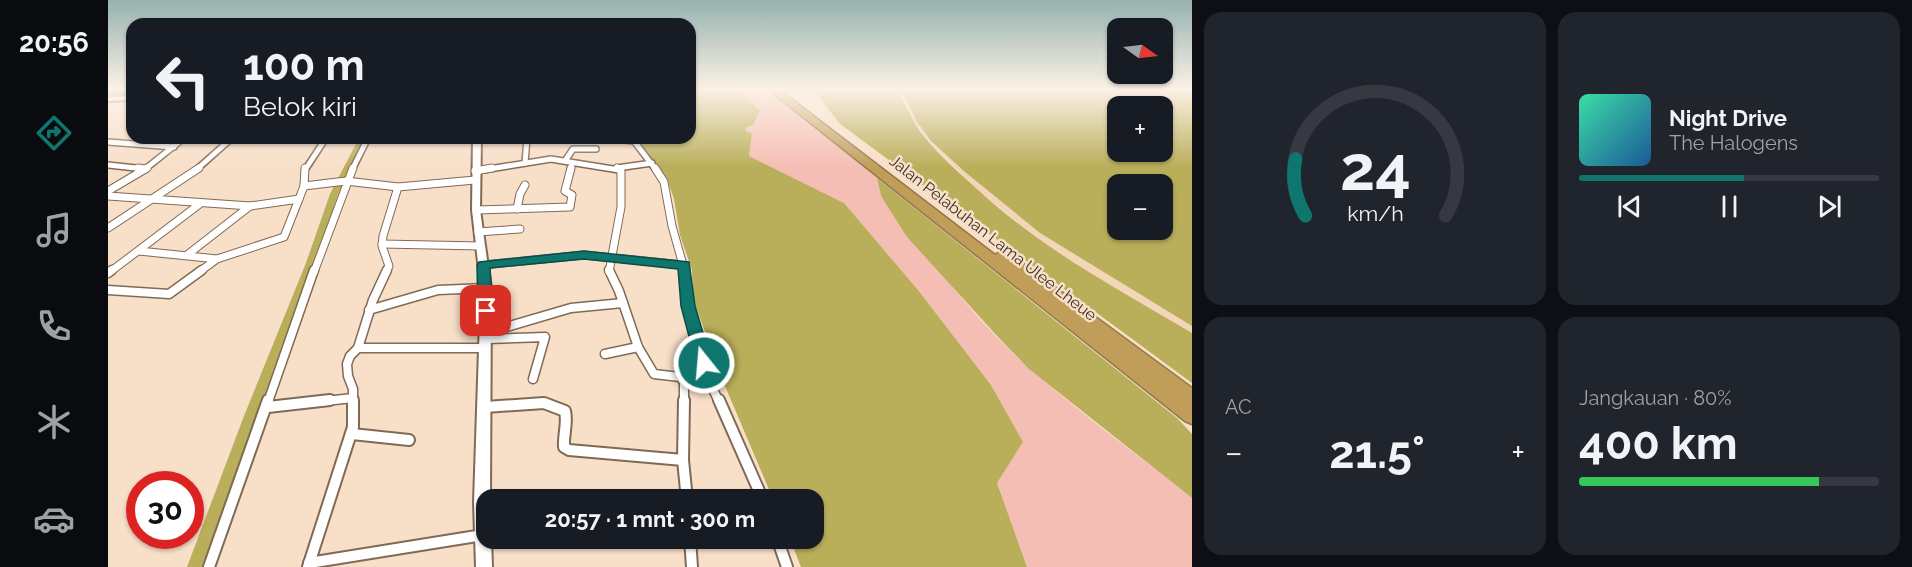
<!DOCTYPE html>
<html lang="id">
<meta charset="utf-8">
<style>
body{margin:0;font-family:Raleway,sans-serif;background:#20242c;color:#f1f3f6;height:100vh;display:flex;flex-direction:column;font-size:22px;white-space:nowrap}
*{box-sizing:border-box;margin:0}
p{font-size:20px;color:#9ea1a6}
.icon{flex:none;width:33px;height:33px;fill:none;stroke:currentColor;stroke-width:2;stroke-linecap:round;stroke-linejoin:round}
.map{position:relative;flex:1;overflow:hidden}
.panel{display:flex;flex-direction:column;gap:12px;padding:12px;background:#0d0f14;width:720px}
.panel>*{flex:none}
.hud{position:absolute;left:18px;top:18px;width:570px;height:126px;border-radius:18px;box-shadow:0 2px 4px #0004;background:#171b24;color:#f1f3f6;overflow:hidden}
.needle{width:39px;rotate:104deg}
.buttons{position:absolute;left:999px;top:18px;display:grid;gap:12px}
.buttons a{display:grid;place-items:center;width:66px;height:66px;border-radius:12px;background:#171b24;box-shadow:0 2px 4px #0004;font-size:30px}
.speed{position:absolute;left:18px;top:471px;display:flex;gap:12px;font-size:30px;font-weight:700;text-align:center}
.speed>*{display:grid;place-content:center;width:78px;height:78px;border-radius:50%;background:#171b24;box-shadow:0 2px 4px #0004;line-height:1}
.speed .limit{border:9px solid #d22;background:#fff;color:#111}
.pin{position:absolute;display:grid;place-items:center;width:51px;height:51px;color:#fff;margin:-26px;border-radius:12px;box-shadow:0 3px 9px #0006}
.me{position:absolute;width:66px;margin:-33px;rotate:343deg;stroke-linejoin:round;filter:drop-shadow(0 0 4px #0008)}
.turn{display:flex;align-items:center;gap:21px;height:126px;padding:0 18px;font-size:27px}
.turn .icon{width:78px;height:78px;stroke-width:2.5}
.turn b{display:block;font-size:42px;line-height:51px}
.big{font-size:45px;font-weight:700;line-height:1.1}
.panel .card{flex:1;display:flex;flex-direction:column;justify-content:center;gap:9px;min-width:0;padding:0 21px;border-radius:18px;background:#20242c}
.panel .dial{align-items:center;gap:0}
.dial svg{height:156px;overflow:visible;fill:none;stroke:#363941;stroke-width:7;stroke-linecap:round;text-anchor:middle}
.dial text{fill:#f1f3f6;stroke:none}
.song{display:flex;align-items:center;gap:18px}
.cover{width:72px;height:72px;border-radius:9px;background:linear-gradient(135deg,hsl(160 70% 55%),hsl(210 70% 35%))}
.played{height:6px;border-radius:3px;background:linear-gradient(90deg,#0f766e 55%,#363941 55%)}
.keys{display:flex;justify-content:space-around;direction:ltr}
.heat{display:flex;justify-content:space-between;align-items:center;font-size:33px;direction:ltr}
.charge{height:9px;border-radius:4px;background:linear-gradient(90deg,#34c759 80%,#363941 0)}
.panel .tiles{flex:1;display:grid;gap:12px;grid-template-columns:repeat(2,1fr)}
.trip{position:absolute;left:368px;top:489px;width:348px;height:60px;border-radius:18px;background:#171b24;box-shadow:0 2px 4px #0004;font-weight:700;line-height:60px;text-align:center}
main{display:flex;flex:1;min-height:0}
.tab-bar{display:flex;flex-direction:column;width:108px;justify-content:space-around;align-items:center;background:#090b0e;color:#9ea1a6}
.tab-bar .icon{width:42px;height:42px}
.tab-bar .on{color:#0f766e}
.tab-bar b{font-size:27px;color:#f1f3f6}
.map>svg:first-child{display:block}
.built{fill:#f3d5b8}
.green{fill:#f5beb4}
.water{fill:#b9ae59;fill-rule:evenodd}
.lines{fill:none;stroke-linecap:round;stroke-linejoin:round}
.canal{fill:#b9ae59;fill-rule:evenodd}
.street-far3-casing{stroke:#806a55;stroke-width:8}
.street-far2-casing{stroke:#806a55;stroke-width:9}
.street-far1-casing{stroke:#806a55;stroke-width:11}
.street-casing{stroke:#806a55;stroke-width:14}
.secondary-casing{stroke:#806a55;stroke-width:4}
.highway-casing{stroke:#917848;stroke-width:3}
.street-far3{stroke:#fff;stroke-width:5}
.street-far2{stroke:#fff;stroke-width:7}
.street-far1{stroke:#fff;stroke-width:8}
.street{stroke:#fff;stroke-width:10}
.secondary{fill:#fff;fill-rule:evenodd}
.highway{fill:#c09e5a;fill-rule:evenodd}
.route{fill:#0f766e;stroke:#0a4d48;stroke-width:1.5}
.labels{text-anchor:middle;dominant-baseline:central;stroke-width:5;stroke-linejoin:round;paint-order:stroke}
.street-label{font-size:16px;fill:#3a3027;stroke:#f8dfc8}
</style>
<main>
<nav class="tab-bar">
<b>20:56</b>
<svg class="icon on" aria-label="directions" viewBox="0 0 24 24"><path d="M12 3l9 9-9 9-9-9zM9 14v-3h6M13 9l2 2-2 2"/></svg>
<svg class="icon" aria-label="music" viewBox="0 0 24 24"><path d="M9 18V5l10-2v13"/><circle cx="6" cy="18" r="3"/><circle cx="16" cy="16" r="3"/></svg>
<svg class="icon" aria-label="phone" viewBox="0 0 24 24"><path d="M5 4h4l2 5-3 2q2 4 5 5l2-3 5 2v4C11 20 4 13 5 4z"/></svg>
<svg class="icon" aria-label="climate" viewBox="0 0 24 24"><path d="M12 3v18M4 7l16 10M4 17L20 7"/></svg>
<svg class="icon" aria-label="car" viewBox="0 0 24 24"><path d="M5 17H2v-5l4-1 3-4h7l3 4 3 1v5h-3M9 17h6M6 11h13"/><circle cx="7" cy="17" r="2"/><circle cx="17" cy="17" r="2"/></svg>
</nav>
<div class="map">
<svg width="1084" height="567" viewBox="0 0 1084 567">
<rect width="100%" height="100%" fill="#f8dfc8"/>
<polygon class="built" points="784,89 794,93 809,122 823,141 874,186 932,233 1084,326 1084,333 986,275 926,236 870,190 813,133 794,98"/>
<path class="green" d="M 637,89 L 659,89 L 769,178 L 773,196 C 820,256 865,319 922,369 C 974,415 1030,455 1084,498 L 1084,567 L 919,567 L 889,483 L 915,442 L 883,385 L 810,290 L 736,203 L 641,156 L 644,134 L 637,130 L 636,95 L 633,91 Z"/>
<g class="water">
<polygon points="582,89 637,89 634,92 652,111 645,125 638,127 637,130 644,134 641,156 736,203 810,290 883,385 915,442 889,483 919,567 693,567 682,539 705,538 705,500 665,499 617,386 585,299 584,270 572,235 566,199 559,178 527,138 582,138"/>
<path d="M 705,89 L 784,89 C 799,101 802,119 814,134 C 830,154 850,172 869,189 C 932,248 1010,289 1084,333 L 1084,383 L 732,124 Z"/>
<path d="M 789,89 L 1084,89 L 1084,326 L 932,233 L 857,172 L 823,141 L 809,122 L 798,99 ZM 1010,106 L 1054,106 L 1054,152 L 1010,152 ZM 1010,184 L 1054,184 L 1054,230 L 1010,230 Z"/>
<polygon points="769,178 1069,418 1084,434 1084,498 921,369 890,337 799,237 773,196"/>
</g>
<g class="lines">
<polygon class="canal" points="251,138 259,138 230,194 208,263 150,416 95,567 79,567 136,416 198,263 222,194"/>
<g class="street-far3-casing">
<g id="street-far3">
<polyline points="498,138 526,141 548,170"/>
<polyline points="0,142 66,147"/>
<polyline points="457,161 465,149 488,149"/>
<polyline points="417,163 419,138"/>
<polyline points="0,165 37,169"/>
<polyline points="509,168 544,163"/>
<polyline points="36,170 76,138"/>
<polyline points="88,170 124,138"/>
<polyline points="197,170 218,138"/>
<polyline points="244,170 260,138"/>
<polyline points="375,170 443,159 511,170"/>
<polyline points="462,170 464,164"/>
</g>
</g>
<g class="street-far2-casing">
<g id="street-far2">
<polyline points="30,168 37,169"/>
<polyline points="547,168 556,182 564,226 577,272"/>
<polyline points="367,171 384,168"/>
<polyline points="196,186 238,181 290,187"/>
<polyline points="0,191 39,168"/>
<polyline points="0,196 142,206 191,199 196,186 197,168"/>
<polyline points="409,209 412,194 417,185"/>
<polyline points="368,210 462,207 464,195 457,191 463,168"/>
<polyline points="0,228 91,168"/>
<polyline points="370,232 412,229"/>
<polyline points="274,244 373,246"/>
<polyline points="31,251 109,259"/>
<polyline points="79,255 142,206"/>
<polyline points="375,265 476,255 576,265"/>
<polyline points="2,272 93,203"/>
<polyline points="91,272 109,259 176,237 191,199"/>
<polyline points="206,272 245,168"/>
<polyline points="278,272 281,266 274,246 275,236 290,187 367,180"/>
<polyline points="501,272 513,207 513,171 509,168"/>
</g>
</g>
<g class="street-far1-casing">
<g id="street-far1">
<polyline points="501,270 511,291 530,347 546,374 572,377 576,382 576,402"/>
<path d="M 577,270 C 581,315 591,362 611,402"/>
<polyline points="0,273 4,270"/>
<polyline points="0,290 61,294 94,270"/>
<polyline points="261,310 330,290 378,288"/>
<polyline points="378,333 463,308 515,303"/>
<polyline points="378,339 437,337 425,379"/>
<polyline points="250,348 378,348"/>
<polyline points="497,354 530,347"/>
<polyline points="160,402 206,270"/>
<polyline points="208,402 245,398"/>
<polyline points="245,402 245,389 240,376 239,364 242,356 250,348 265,300 279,270"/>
</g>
</g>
<g class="street-casing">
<g id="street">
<polyline points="576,400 575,460 579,500"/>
<polyline points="611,400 655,500"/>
<polyline points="160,407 222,400"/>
<path d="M 377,407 L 436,403 L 457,411 C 460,423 455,435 456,447 L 461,450 L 575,460"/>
<polyline points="244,434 301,440"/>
<polyline points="582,538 584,567"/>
<polyline points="669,538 679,567"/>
<polyline points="201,563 375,535"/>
<polyline points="101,567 160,400"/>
<polyline points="200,567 245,427 245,400"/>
</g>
</g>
<g class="secondary-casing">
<g id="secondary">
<polygon points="24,96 24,100 0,101 0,97"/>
<polygon points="365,138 373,138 372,210 383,288 382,500 378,500 378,538 383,538 384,567 368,567 366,502 373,288 364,210"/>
</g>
</g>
<g class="highway-casing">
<g id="highway">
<polygon points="11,89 24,89 24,91 0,98 0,92"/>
<polygon points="660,89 670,89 887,255 894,251 899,252 1084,388 1084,424 1077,421"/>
</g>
</g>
<use href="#street-far3" class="street-far3"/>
<use href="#street-far2" class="street-far2"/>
<use href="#street-far1" class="street-far1"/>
<use href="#street" class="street"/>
<use href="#secondary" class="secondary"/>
<use href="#highway" class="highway"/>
</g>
<linearGradient id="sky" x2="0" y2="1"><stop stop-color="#95b2af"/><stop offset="0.53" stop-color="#fcf1e6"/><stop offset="1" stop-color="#fcf1e6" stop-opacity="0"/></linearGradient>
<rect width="1084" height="168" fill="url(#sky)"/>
<polygon class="route" points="476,251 581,262 587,306 604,363 601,367 590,367 588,363 573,306 570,269 476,259 382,268 385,311 378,315 370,311 369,265 371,262"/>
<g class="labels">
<g class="street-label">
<text transform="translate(885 238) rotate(38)">Jalan Pelabuhan Lama Ulee Lheue</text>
</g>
</g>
</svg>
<div class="buttons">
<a><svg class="needle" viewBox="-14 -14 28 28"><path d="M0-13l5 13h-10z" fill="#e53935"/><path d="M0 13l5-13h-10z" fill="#9ea1a6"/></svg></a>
<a>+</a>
<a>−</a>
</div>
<div class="speed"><div class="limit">30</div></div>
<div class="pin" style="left:378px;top:311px;background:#d93025"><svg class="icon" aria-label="arrive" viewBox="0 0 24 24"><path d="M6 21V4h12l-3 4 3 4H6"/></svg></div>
<svg class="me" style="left:596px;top:363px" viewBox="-20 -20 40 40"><circle r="17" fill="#0f766e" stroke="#fff" stroke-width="3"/><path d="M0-11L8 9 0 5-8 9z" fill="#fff"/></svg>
<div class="trip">20:57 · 1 mnt · 300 m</div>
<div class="hud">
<div class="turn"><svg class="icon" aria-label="left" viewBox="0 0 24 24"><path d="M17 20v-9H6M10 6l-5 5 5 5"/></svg><div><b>100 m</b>Belok kiri</div></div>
</div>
</div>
<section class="panel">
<div class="tiles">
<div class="card dial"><svg viewBox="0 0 100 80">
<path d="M14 69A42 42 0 1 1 86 69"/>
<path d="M14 69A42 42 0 0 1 9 40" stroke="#0f766e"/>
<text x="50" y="56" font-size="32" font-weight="700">24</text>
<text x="50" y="72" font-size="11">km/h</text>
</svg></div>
<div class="card">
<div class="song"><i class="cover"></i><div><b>Night Drive</b><p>The Halogens</p></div></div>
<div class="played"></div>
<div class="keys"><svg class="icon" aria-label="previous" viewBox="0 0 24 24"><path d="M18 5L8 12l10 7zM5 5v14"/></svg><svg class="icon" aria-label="pause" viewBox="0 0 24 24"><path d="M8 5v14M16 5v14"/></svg><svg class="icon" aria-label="next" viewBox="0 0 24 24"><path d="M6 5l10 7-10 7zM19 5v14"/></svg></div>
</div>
<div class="card"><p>AC</p>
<div class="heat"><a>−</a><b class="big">21.5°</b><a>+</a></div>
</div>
<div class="card"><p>Jangkauan · 80%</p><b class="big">400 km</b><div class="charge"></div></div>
</div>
</section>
</main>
